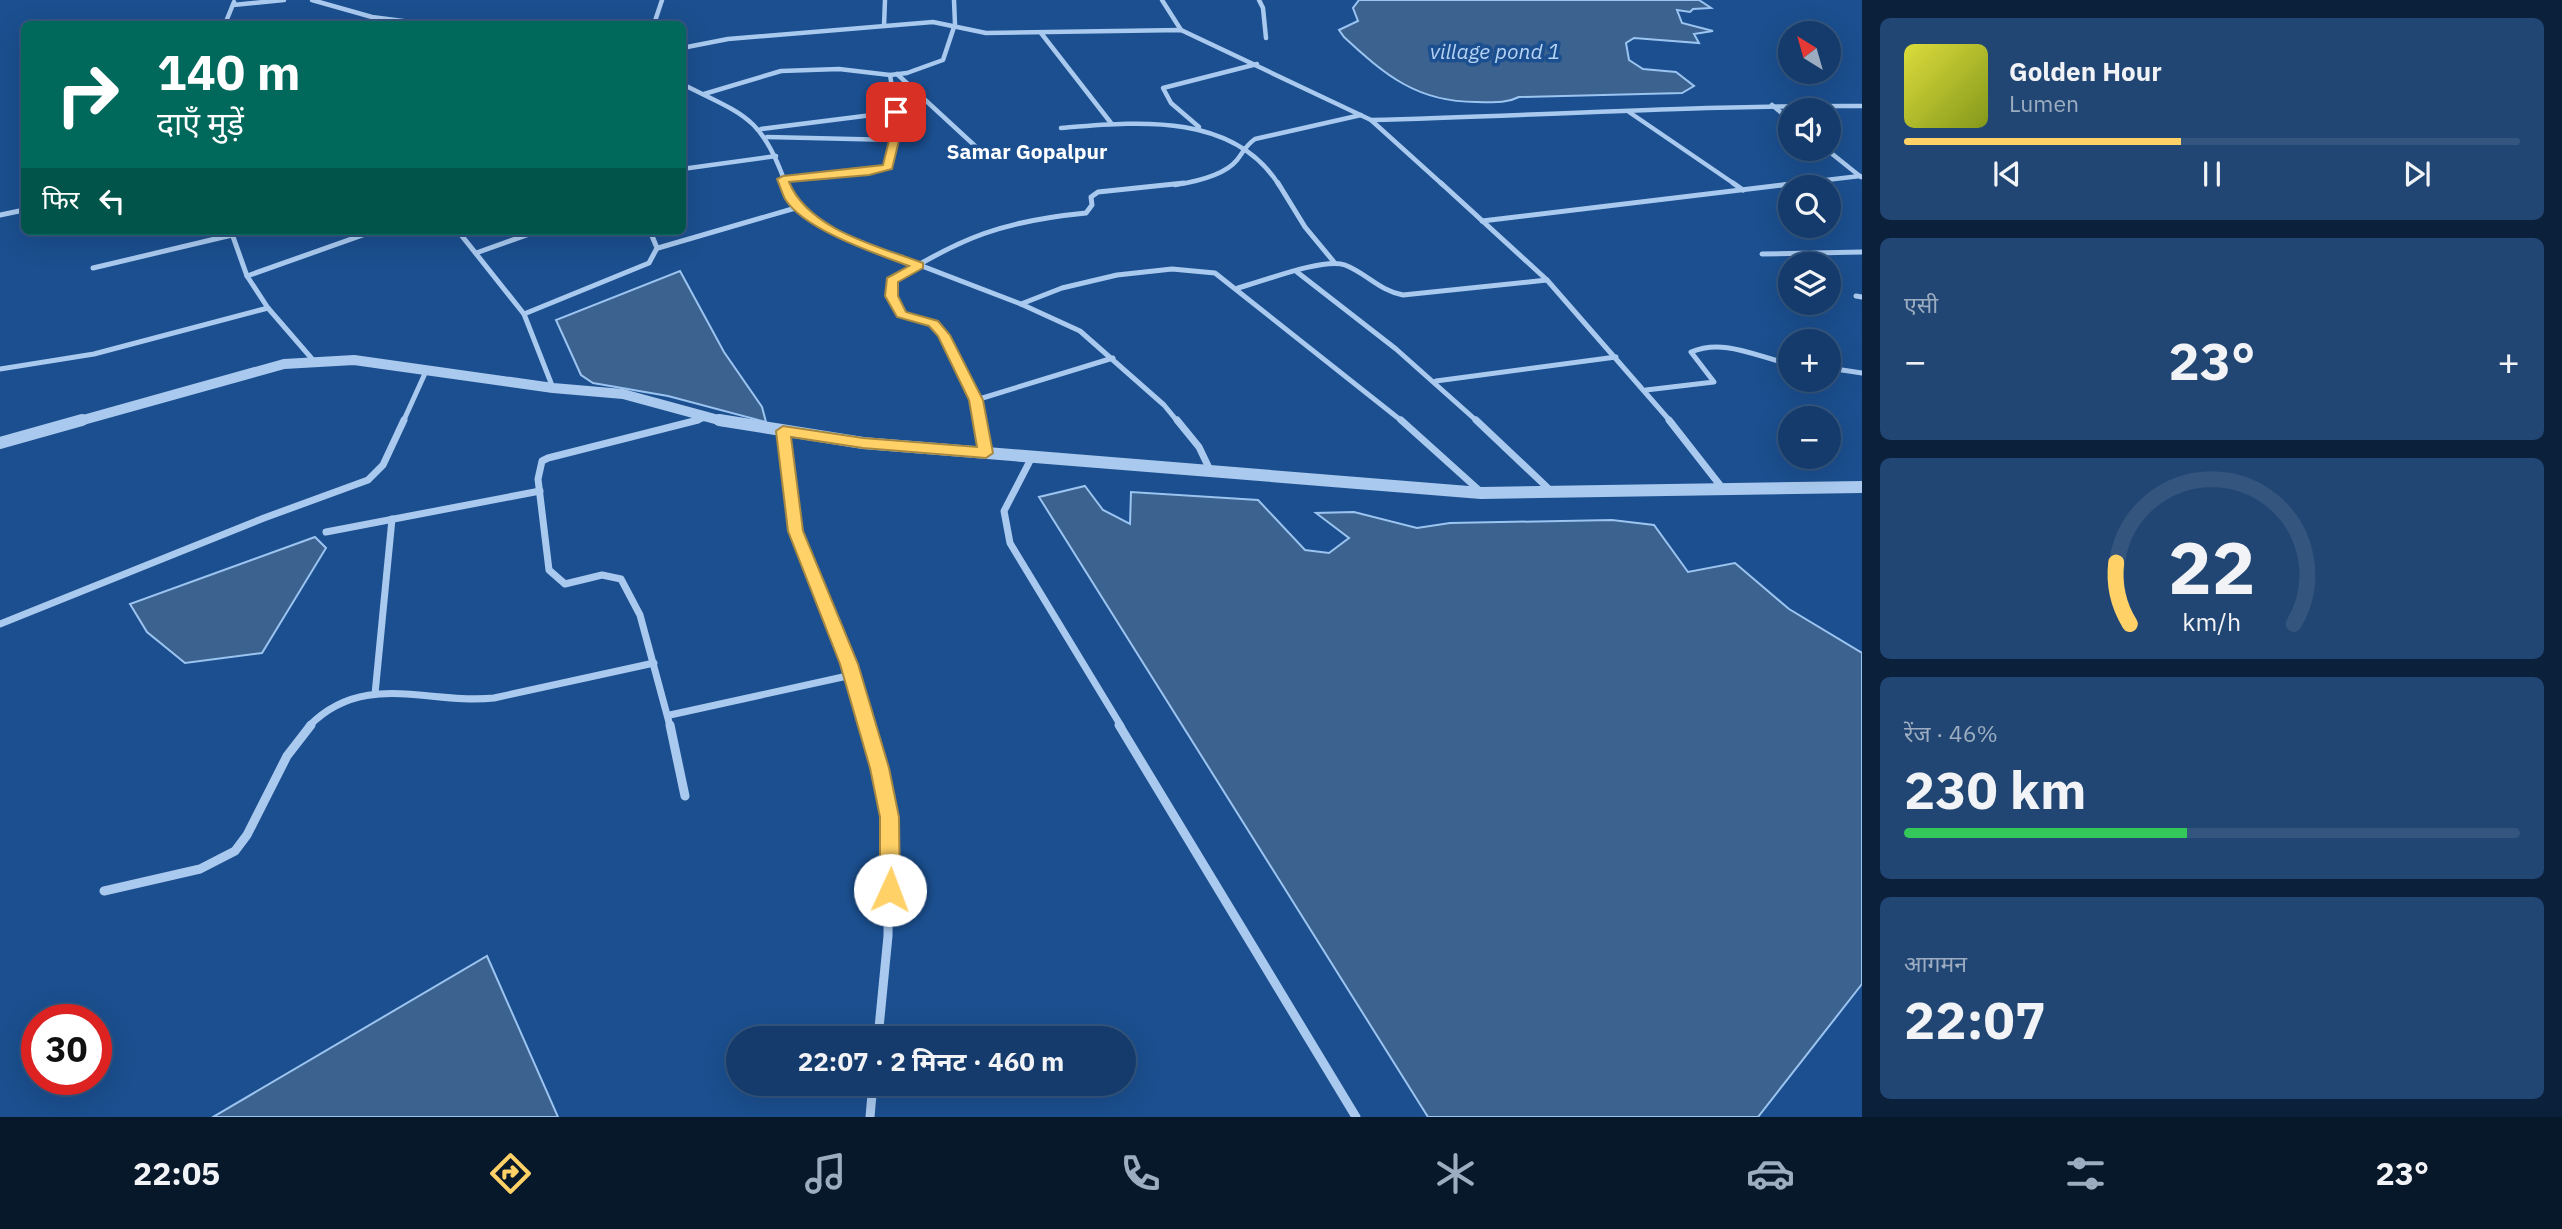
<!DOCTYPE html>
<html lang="hi">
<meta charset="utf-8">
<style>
body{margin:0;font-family:"IBM Plex Sans","Noto Sans Devanagari",sans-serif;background:#214673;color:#f1f3f6;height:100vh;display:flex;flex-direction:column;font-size:26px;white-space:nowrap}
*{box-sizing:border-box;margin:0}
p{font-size:23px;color:#9dadc1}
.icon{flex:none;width:38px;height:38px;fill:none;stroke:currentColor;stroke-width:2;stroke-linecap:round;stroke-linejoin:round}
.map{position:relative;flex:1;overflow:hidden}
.details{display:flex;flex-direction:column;gap:18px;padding:18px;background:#0b203b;width:700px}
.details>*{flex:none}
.hud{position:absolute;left:21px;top:21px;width:665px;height:214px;border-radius:10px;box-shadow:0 7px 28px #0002,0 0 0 2px #33557e;background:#00695c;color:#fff;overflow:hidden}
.needle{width:46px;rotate:323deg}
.tools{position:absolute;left:1778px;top:21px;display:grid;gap:14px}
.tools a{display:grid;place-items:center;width:63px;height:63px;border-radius:50%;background:#143b6b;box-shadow:0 7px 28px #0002,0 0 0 2px #33557e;font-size:35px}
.speed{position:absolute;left:21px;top:1004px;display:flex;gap:14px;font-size:35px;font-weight:700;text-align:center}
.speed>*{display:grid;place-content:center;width:91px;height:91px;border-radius:50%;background:#143b6b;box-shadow:0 7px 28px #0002,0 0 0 2px #33557e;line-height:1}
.speed .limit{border:10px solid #d22;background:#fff;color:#111}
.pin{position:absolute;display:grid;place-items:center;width:60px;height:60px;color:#fff;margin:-30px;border-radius:14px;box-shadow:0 4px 10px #0006}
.me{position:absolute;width:77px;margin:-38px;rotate:2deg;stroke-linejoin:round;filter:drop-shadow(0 0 5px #0008)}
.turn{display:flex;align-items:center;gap:24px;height:147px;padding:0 21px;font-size:32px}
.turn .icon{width:91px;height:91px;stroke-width:2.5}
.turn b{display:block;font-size:49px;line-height:60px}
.then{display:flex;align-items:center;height:66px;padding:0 21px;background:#0003;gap:14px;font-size:26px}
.big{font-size:52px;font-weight:700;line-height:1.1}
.details .widget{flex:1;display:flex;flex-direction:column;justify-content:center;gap:10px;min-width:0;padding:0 24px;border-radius:10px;background:#214673}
.details .dial{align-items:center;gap:0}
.dial svg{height:182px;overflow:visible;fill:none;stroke:#33557e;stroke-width:7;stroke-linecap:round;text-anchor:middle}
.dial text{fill:#f1f3f6;stroke:none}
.song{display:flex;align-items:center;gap:21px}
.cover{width:84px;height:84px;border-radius:10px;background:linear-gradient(135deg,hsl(60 70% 55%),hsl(70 70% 35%))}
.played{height:7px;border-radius:4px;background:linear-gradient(90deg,#ffd166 45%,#33557e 45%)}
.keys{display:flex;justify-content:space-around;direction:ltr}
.heat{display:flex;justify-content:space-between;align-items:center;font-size:38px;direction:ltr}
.charge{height:10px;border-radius:5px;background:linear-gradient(90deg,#34c759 46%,#33557e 0)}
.trip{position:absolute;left:726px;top:1026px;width:410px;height:70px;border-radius:35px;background:#143b6b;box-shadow:0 7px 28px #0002,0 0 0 2px #33557e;font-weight:700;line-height:70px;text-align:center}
.tabs{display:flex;height:112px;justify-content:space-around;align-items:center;background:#08182b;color:#9dadc1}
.tabs .icon{width:49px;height:49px}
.tabs .selected{color:#ffd166}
.tabs b{font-size:32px;color:#f1f3f6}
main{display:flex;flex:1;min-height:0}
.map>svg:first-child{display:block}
.water{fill:#3c6290;stroke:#9cc4f0;stroke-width:2}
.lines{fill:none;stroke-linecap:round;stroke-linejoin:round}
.minor-far3{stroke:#a9c9ee;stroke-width:4.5}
.minor-far2{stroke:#a9c9ee;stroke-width:5}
.minor-far1{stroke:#a9c9ee;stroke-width:7}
.minor{stroke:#a9c9ee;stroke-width:9}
.tertiary-far1{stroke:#a9c9ee;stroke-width:10}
.tertiary{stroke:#a9c9ee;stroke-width:12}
.route{fill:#ffd166;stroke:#a68842;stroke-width:2}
.labels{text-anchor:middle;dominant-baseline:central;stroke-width:7;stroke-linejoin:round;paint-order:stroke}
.far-water-label{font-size:21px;font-style:italic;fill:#b5d3f5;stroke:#1b4f8f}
.far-quarter-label{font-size:21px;font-weight:bold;fill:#fff;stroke:#1b4f8f}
</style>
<main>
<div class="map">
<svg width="1862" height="1117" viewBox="0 0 1862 1117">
<rect width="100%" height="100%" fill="#1b4f8f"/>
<g class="water">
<path d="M 1359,0 L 1699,0 L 1711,8 L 1693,9 L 1690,12 L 1677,10 L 1682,23 L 1713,31 L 1694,34 L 1699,43 L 1634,38 L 1626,43 L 1629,60 L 1643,69 L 1676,72 L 1694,86 L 1682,93 L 1519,97 C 1505,104 1492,102 1476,102 C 1417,102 1385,75 1344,37 L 1339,30 L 1358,21 L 1353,8 Z"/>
<polygon points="680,271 724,352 762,407 766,422 668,396 593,383 581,375 556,320"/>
<polygon points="1085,486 1103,510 1130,524 1131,492 1258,500 1305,550 1329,553 1349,538 1316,513 1354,512 1417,528 1450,523 1612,520 1654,525 1688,572 1735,563 1789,609 1862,653 1862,984 1758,1117 1428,1117 1039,497"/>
<polygon points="315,537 326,548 262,653 185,663 147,632 130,604"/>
<polygon points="487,956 558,1117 213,1117"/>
</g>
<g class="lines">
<g class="minor-far3">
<polyline points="312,0 372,17 426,24"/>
<polyline points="1162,0 1181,30"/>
<polyline points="1259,0 1263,8 1266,38"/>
<polyline points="233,5 284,0"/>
<polyline points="225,24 234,2"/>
<polyline points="654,24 662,0"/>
<polyline points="884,26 885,0"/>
<polyline points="1041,33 1111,123"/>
<polyline points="682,48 728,39 933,22 986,33 1181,30 1371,120 1443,185"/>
<polyline points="897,74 986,156"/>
<path d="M 682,84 C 744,115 762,116 786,185"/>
<polyline points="704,94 781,71 839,69 890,75 907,73 943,60 955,24 954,0"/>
<polyline points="1772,105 1790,120"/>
<polyline points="1629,112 1736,185"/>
<path d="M 1371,120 C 1535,116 1698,105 1862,106"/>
<polyline points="1199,127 1171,103 1163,88 1257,64"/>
<path d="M 1061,128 C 1135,122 1233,111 1279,185"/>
<polyline points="761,129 896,112"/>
<polyline points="767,137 895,140"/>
<polyline points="1826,149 1861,177"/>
<polyline points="682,169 776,156"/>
<polyline points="783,179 869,172 888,167 898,124 890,75"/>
<path d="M 1175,185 C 1194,182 1224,176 1237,160 C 1244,151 1245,146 1255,139 L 1361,115"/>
<polyline points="1784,185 1860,176"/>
</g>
<g class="minor-far2">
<polyline points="785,183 791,200 836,233 1021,304 1080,331 1164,405 1178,422"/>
<polyline points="1278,183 1305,227 1334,262"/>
<polyline points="1441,183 1547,280 1671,422"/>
<polyline points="1733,183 1743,190"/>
<polyline points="0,215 24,210"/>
<polyline points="1482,221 1799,183"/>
<polyline points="231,231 247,276 268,308 313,360"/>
<polyline points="458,231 524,314 553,388"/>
<polyline points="658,248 799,207"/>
<polyline points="476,253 538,231"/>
<polyline points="1762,254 1862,252"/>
<polyline points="93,268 232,235"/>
<polyline points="1297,272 1396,349 1478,422"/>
<polyline points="247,276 374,231"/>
<path d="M 1238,288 C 1261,282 1324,257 1345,265 C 1366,273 1380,291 1403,295 L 1547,280"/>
<polyline points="1856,296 1862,297"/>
<polyline points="1021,304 1062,288 1117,275 1172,269 1215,273 1403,422"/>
<polyline points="524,314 649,263 657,248 650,231"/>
<polyline points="1829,368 1862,373"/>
<polyline points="0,369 94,354 268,308"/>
<polyline points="1436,381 1616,357"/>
<path d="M 1646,390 L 1714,382 L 1691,352 C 1724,338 1757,357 1790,364"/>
<polyline points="976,400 1113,358"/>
<polyline points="403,422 427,369"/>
<polyline points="691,422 706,418"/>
<path d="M 980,422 C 976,400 953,335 934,324 C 925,319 911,318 902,315 L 891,296 L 892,281 C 961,237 1004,221 1086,213 L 1092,205 L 1091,197 L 1098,192 L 1184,183"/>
</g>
<g class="minor-far1">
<polyline points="980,420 986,453"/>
<polyline points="1177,420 1199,447 1210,470"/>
<polyline points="1401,420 1481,492"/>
<polyline points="1476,420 1551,491"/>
<polyline points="1669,420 1723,489"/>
<polyline points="784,431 795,531 849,664 867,726"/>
<polyline points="1032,457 1004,511 1010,543 1121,726"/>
<polyline points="326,532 540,491"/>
<polyline points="0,624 264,518 368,480 383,465 404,420"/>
<polyline points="375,694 392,519"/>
<polyline points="670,715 852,675"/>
<path d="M 309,726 C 364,670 429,705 494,698 L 654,663"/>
<polyline points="670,726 640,615 621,579 602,575 565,584 549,570 538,479 542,461 548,458 698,420"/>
</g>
<g class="minor">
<polyline points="670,725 685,796"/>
<polyline points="866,725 889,817 888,936 878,1038"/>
<polyline points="1119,725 1356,1117"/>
<polyline points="104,891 200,869 235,851 247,835 287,756 311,725"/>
<polyline points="870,1117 873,1083"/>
</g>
<polyline class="tertiary-far1" points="76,422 284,364 354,360 553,388 623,394 726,422"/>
<g class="tertiary">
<polyline points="719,420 863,443 1481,493 1862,487"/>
<polyline points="0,443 82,420"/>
</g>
</g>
<path class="route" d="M 896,109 L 901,112 L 903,124 L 892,169 L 869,175 L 789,182 C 809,230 878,246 923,263 L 923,268 L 898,282 L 898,296 L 906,312 L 938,321 L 950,335 L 983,400 L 993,453 L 986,458 L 863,448 L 791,437 L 803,531 L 858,664 L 889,768 L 899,817 L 900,890 L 897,897 L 890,900 L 883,897 L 880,890 L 880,817 L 870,768 L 840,664 L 788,531 L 776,431 L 783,426 L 863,438 L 977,447 L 969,400 L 938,336 L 929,326 L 897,317 L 885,296 L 887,278 L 909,266 C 877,254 804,230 785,199 C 782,193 780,186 777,179 L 783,176 L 883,165 L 893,124 L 891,112 Z"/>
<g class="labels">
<g class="far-water-label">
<text x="1495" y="51">village pond 1</text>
</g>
<g class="far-quarter-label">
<text x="1027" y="151">Samar Gopalpur</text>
</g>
</g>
</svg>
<div class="tools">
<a><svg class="needle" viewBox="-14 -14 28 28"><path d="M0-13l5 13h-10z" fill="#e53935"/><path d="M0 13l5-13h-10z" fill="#9dadc1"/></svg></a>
<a><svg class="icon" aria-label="sound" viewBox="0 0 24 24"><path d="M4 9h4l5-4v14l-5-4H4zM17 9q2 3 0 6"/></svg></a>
<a><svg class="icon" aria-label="search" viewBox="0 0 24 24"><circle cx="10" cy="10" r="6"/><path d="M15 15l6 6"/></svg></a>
<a><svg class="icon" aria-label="layers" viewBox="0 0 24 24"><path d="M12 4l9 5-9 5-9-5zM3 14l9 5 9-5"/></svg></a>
<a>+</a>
<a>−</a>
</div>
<div class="speed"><div class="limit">30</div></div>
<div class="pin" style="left:896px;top:112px;background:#d93025"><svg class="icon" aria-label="arrive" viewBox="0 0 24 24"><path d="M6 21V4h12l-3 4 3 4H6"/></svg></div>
<svg class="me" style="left:890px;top:890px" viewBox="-20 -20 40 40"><circle r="19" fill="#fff"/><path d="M0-13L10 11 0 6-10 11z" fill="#ffd166"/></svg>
<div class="trip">22:07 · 2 मिनट · 460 m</div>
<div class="hud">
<div class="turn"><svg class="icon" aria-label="right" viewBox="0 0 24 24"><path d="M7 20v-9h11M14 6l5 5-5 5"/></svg><div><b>140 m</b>दाएँ मुड़ें</div></div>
<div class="then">फिर<svg class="icon" aria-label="left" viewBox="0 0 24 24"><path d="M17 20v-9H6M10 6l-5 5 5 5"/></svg></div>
</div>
</div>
<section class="details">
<div class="widget">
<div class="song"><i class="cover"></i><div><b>Golden Hour</b><p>Lumen</p></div></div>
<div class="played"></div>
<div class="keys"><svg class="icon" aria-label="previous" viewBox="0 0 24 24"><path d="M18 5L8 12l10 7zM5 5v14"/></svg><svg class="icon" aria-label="pause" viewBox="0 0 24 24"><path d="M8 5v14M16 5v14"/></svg><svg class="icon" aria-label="next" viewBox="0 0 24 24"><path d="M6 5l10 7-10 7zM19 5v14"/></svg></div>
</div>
<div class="widget"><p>एसी</p>
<div class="heat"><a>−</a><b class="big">23°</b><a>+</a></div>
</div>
<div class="widget dial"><svg viewBox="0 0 100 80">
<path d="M14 69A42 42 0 1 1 86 69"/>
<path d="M14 69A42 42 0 0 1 8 42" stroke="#ffd166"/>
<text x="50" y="56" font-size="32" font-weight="700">22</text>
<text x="50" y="72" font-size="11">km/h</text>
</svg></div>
<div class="widget"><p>रेंज · 46%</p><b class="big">230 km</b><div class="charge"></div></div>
<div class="widget"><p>आगमन</p><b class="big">22:07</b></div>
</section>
</main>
<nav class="tabs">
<b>22:05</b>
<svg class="icon selected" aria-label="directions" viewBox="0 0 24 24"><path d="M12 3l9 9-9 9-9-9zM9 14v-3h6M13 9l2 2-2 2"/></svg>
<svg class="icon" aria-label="music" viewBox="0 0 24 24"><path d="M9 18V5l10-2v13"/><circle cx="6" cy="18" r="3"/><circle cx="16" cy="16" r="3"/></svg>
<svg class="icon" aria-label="phone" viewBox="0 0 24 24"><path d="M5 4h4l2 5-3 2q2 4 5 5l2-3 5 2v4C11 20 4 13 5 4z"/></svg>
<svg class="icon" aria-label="climate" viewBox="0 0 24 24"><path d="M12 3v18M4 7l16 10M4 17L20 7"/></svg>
<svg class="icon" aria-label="car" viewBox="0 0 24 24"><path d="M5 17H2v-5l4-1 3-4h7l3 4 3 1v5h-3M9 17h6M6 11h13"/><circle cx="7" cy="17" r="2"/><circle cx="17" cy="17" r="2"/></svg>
<svg class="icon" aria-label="filters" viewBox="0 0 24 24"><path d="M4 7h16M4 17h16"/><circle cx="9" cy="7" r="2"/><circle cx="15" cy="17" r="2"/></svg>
<b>23°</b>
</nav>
